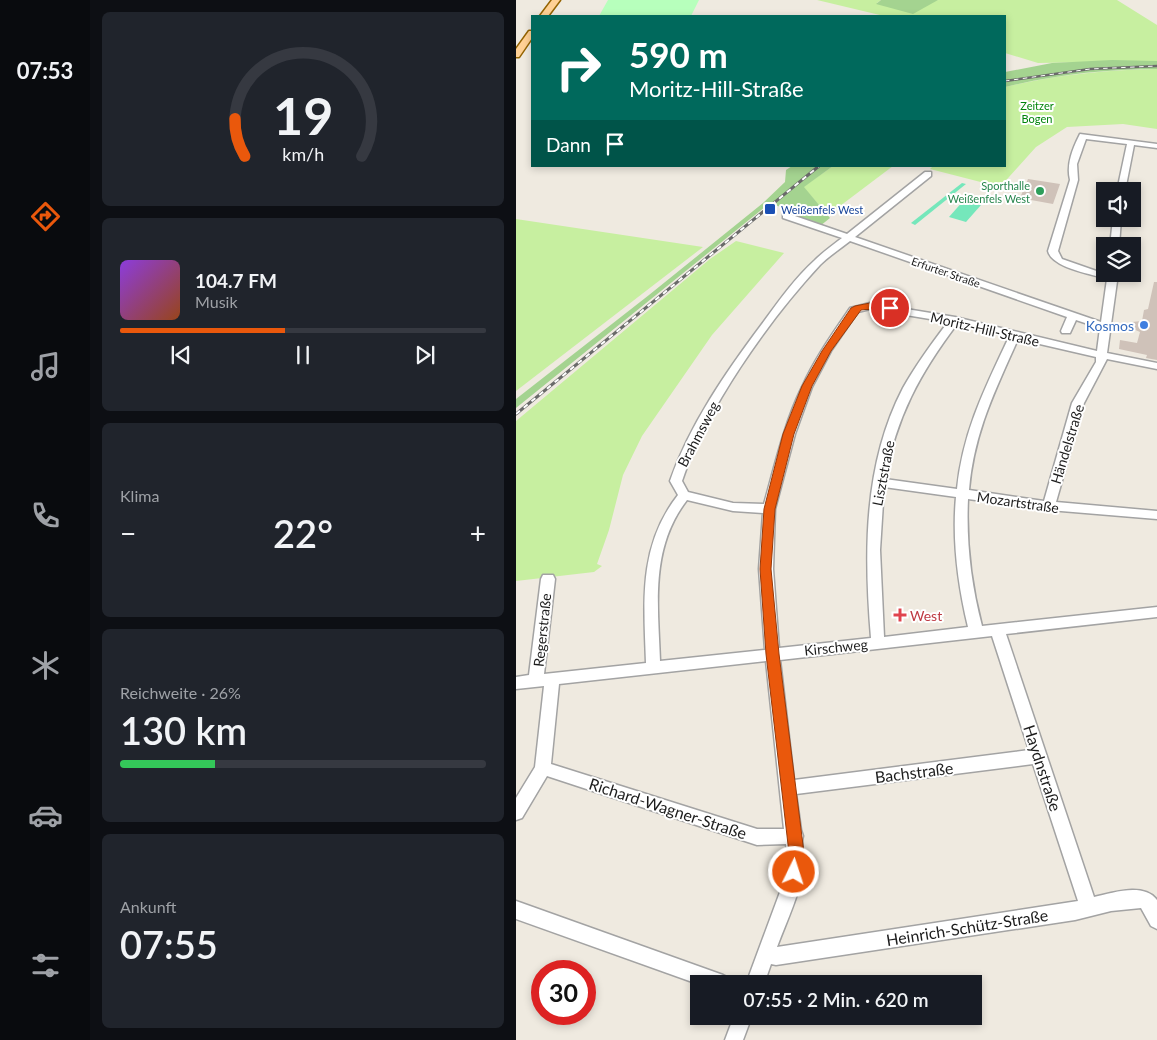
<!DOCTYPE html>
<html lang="de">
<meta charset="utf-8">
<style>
body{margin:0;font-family:Lato,sans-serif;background:#20242c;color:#f1f3f6;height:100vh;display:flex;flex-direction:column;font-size:19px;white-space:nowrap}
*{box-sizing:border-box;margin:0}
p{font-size:16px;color:#9ea1a6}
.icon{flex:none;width:28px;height:28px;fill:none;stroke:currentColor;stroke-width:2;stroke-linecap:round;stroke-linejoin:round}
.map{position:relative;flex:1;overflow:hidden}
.details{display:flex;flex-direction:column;gap:12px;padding:12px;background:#0d0f14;width:426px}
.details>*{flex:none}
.top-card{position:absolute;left:15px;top:15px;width:475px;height:152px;border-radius:0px;box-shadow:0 2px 8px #0003;background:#00695c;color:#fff;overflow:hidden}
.tools{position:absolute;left:580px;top:182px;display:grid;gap:10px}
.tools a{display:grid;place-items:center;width:45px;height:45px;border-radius:0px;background:#171b24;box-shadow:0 2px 8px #0003;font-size:25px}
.speed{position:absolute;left:15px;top:960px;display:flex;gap:10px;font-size:25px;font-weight:700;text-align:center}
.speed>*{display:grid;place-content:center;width:65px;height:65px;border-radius:50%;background:#171b24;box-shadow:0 2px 8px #0003;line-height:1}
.speed .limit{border:8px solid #d22;background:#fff;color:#111}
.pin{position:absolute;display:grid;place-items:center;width:42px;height:42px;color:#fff;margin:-21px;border:2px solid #fff;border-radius:50%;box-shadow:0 1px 5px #0007}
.me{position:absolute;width:55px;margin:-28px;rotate:4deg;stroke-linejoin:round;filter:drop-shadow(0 0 4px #0008)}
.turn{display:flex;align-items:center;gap:18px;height:105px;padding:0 15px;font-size:22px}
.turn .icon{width:65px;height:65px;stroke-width:2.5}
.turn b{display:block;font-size:35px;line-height:42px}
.then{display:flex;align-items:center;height:48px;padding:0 15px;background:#0003;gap:10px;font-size:19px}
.big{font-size:38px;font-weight:600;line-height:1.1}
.details .tile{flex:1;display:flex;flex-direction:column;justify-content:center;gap:8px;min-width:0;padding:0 18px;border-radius:8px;background:#20242c}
.details .dial{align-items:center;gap:0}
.dial svg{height:130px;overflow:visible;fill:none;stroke:#363941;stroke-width:7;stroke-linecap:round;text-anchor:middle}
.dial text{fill:#f1f3f6;stroke:none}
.song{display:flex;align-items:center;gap:15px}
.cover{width:60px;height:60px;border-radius:8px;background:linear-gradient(135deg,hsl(270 70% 55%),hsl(20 70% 35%))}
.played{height:5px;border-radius:2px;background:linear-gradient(90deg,#ea580c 45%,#363941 45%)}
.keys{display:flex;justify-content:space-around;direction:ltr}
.heat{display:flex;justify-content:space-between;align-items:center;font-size:28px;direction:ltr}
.charge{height:8px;border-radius:4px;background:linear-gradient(90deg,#34c759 26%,#363941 0)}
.trip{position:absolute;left:174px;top:975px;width:292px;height:50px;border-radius:0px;background:#171b24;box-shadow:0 2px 8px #0003;font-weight:600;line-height:50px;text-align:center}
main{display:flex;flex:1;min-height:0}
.dock{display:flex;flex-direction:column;width:90px;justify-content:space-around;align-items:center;background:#090b0e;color:#9ea1a6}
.dock .icon{width:35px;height:35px}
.dock .on{color:#ea580c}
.dock b{font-size:22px;color:#f1f3f6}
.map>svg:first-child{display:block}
.grass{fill:#c7efa0}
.forest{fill:#a4d390}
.park{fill:#b7ffbc}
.pitch{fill:#75e7bb}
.building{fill:#cfc2b9}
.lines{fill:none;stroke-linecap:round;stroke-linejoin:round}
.minor-casing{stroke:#a3a3a3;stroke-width:3}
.major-casing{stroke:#946300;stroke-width:3}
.minor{fill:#fff;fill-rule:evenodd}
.major{fill:#ffd195;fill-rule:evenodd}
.rail-far1-casing{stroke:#6a6a6a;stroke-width:2.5}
.rail-casing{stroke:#6a6a6a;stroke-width:3}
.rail-far1{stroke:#fff;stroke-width:1;stroke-dasharray:4.5;stroke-linecap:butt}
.rail{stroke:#fff;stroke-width:2;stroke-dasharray:5;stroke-linecap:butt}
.route{fill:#ea580c;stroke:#983908}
.leisure-dot{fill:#2e9e5b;stroke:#fff;stroke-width:2}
.transit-dot{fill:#1a4fb4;stroke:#fff;stroke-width:2}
.shop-dot{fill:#3f7fe0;stroke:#fff;stroke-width:2}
.health-dot{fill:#e0444e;stroke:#fff;stroke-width:2}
.labels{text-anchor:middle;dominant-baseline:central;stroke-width:4;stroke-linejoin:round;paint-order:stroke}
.far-park-label{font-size:11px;fill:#00840b;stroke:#fff}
.far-leisure-label{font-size:11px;fill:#27864d;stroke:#fff;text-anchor:end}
.far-transit-label{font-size:11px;fill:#164399;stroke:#fff;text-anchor:start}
.far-street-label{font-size:11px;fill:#1c1c1c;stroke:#fff}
.shop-label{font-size:14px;fill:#366cbe;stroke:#fff;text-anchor:end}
.street-label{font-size:14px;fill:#1c1c1c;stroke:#fff}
.health-label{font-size:14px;fill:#be3a42;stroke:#fff;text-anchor:start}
.near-street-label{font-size:16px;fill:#1c1c1c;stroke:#fff}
</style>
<main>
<nav class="dock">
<b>07:53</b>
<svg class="icon on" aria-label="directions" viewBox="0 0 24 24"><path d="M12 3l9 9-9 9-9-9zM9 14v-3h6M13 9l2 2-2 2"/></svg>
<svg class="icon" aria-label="music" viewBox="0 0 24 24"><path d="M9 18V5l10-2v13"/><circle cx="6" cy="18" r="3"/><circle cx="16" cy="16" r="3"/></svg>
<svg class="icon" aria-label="phone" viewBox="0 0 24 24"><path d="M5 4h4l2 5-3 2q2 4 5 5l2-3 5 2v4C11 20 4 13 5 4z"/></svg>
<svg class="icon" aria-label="climate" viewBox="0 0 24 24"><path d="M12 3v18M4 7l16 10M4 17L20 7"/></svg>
<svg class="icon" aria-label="car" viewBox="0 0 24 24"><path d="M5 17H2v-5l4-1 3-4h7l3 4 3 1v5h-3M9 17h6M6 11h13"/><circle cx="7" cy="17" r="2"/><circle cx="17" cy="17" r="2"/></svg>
<svg class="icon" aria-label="filters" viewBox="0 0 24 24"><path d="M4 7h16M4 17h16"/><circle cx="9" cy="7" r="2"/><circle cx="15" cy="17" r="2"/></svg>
</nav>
<section class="details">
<div class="tile dial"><svg viewBox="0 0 100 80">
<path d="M14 69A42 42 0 1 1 86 69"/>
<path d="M14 69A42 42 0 0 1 8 46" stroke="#ea580c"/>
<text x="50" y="56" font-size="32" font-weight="700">19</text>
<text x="50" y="72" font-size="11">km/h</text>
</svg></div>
<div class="tile">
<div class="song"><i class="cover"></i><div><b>104.7 FM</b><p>Musik</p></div></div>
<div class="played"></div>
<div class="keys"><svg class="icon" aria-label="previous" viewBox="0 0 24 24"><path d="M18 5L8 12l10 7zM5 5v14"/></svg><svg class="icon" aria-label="pause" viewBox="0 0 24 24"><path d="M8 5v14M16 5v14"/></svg><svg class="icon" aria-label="next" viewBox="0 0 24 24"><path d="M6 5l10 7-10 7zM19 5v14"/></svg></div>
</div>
<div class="tile"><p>Klima</p>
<div class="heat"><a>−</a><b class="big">22°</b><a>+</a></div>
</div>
<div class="tile"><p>Reichweite · 26%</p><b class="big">130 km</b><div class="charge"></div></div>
<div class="tile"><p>Ankunft</p><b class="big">07:55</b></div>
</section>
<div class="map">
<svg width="641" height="1040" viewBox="0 0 641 1040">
<rect width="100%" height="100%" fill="#efeae0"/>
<g class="grass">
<polygon points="301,0 365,0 361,3 424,0 601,0 641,25 641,61 522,63 489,53 489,16 368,16"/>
<path d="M 641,69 L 641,129 L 607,124 L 551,127 L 520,147 L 484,187 L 414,169 L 417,166 L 489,166 L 489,87 C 538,75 590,70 641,69 Z"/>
<polygon points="317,166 377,166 312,215 287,187"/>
<polygon points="0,219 187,247 0,391"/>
<polygon points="220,241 268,253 196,335 126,436 107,475 93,530 81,564 86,566 78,572 0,581 0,421 194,259"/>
</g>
<g class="forest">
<polygon points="365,0 422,0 397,14 360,4"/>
<path d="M 596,60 L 641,61 L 641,69 C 590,69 538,75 489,87 L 489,72 L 536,63 Z"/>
<polygon points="276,166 317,166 288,187 314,218 304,226 278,217 275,211 254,203 0,408 0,399 133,295 247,203 269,182 270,170"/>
</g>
<polygon class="park" points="92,0 183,0 175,16 83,16"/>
<g class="pitch">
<polygon points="446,183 450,184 399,225 395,223"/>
<polygon points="448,200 465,205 450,222 433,217"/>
</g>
<g class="building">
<polygon points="512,179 544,184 537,204 504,198"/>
<polygon points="638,282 641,282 641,360 630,358 631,355 603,349 604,340 621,343 624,332 615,328 616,322 626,321 628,310 632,309"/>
</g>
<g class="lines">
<g class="minor-casing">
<g id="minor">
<path d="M 564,134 L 641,144 L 641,148 L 618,145 L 609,191 L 601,191 L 611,144 L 570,139 L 561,164 L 562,180 L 542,251 L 546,259 L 589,274 L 602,274 L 591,353 L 641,363 L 641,369 L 591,359 L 568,403 L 540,502 L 641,511 L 641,519 L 533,510 L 452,499 C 450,542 455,584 466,626 L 641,607 L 641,617 L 490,634 L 578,897 C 596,893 628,882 641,900 L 641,929 L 635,926 L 625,908 L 595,911 L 559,920 L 260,965 L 255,964 L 248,984 L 230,984 L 267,884 L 272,862 L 270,844 L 241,845 L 31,776 L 6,818 L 0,820 L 0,798 L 19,767 L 28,686 L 0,689 L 0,677 L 13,675 L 25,579 L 27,575 L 37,575 L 39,579 L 28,674 L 130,663 C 128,602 122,546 162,495 L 154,481 C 174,424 210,372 246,324 C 262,302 279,278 299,260 C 307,252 317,245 326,238 L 267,218 L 267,214 L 273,214 L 331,234 L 409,172 L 415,172 L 415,176 L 339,237 L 585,322 L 591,279 C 576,274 536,268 532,251 L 554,180 C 550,164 557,148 564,134 ZM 334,241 L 551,317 L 545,331 L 546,333 L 554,333 L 560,320 L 584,328 L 581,351 L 439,317 L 354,303 L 334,308 C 317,333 299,358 286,387 C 268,424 259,465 248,504 L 217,503 L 172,492 L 166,481 C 190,409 252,321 304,265 C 313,256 324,249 334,241 ZM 354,309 L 432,322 C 416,343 400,365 387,388 C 347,465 348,554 355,638 L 263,648 L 257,569 L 259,509 L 279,434 L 296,387 L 315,351 L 342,312 ZM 441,324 L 493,337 C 469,388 447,431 441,489 L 369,479 C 380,417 404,373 441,324 ZM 502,339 L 580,357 L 580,362 L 556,403 L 528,501 L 453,490 C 458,432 479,391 502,339 ZM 368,487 L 440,497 C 436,541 442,585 452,627 L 368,637 L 364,550 ZM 171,500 L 217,511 L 247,513 L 243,569 L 249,650 L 144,661 C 142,604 134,548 171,500 ZM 476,636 L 513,750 L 278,780 L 264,660 ZM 250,661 L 268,829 L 241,829 L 35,764 L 43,684 ZM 517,764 L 562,901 L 261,947 C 271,920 285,892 288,863 C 289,854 284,845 287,836 L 285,830 L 280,794 Z"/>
<polygon points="597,219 605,219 603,246 594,246"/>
<polygon points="0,901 207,975 213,978 216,984 182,984 0,919"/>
<polygon points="218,1016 236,1016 227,1040 209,1040"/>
</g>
</g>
<g class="major-casing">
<g id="major">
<polygon points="36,0 44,0 32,16 24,16"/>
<polygon points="13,31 16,31 16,38 3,57 0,57 0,49"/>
</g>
</g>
<use href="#minor" class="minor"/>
<use href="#major" class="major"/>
<g class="rail-far1-casing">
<polyline id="rail-far1" points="489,81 574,69 641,66"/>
</g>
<g class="rail-casing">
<polyline id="rail" points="0,414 303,166"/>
</g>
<use href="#rail-far1" class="rail-far1"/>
<use href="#rail" class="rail"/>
</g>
<path class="route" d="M 354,303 L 374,305 L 379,308 C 371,313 355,308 345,310 L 315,351 L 296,386 L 278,434 L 259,509 L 255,569 L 263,654 L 288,853 L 284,877 L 278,880 L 273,877 L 271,872 L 273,853 L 250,654 L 244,569 L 248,509 L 267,434 L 286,386 L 306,351 L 335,308 L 339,306 Z"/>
<circle class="leisure-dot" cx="524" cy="191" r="5"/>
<rect class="transit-dot" x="248" y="203" width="12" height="12" rx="2.5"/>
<circle class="shop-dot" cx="628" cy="325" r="5"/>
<path class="health-dot" d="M381.5 607.5h5v5h5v5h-5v5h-5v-5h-5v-5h5z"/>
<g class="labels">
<g class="far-park-label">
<text x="521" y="105">Zeitzer<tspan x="521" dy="13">Bogen</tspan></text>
</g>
<g class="far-leisure-label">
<text x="514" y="185">Sporthalle<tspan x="514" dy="13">Weißenfels West</tspan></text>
</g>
<g class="far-transit-label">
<text x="265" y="209">Weißenfels West</text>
</g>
<g class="far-street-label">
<text transform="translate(430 272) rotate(19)">Erfurter Straße</text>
</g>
<g class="shop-label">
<text x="618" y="325">Kosmos</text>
</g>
<g class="street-label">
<text transform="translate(469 329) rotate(13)">Moritz-Hill-Straße</text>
<text transform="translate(182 434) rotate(-62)">Brahmsweg</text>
<text transform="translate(551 444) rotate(-73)">Händelstraße</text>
<text transform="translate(367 473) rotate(-79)">Lisztstraße</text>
<text transform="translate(502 502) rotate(8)">Mozartstraße</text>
<text transform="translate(26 630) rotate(-84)">Regerstraße</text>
<text transform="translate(320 647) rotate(-6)">Kirschweg</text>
</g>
<g class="health-label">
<text x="394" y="615">West</text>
</g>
<g class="near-street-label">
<text transform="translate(527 768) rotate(72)">Haydnstraße</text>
<text transform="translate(398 772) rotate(-7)">Bachstraße</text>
<text transform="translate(152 808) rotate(18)">Richard-Wagner-Straße</text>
<text transform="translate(451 927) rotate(-9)">Heinrich-Schütz-Straße</text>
</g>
</g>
</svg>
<div class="tools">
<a><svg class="icon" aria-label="sound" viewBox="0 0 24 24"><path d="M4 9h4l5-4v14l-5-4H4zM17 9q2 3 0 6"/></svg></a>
<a><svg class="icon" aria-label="layers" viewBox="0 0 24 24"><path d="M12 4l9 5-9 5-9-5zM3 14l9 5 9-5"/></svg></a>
</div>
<div class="speed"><div class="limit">30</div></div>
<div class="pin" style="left:374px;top:308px;background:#d93025"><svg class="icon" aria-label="arrive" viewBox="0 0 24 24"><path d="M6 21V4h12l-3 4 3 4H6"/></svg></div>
<svg class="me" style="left:278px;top:872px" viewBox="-20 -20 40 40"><circle r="17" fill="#ea580c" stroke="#fff" stroke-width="3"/><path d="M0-11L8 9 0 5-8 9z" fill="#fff"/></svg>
<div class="trip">07:55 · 2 Min. · 620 m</div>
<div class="top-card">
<div class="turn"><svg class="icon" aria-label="right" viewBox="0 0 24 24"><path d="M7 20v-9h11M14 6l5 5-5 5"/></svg><div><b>590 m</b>Moritz-Hill-Straße</div></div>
<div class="then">Dann<svg class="icon" aria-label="arrive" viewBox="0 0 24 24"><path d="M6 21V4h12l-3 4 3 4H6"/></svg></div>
</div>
</div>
</main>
